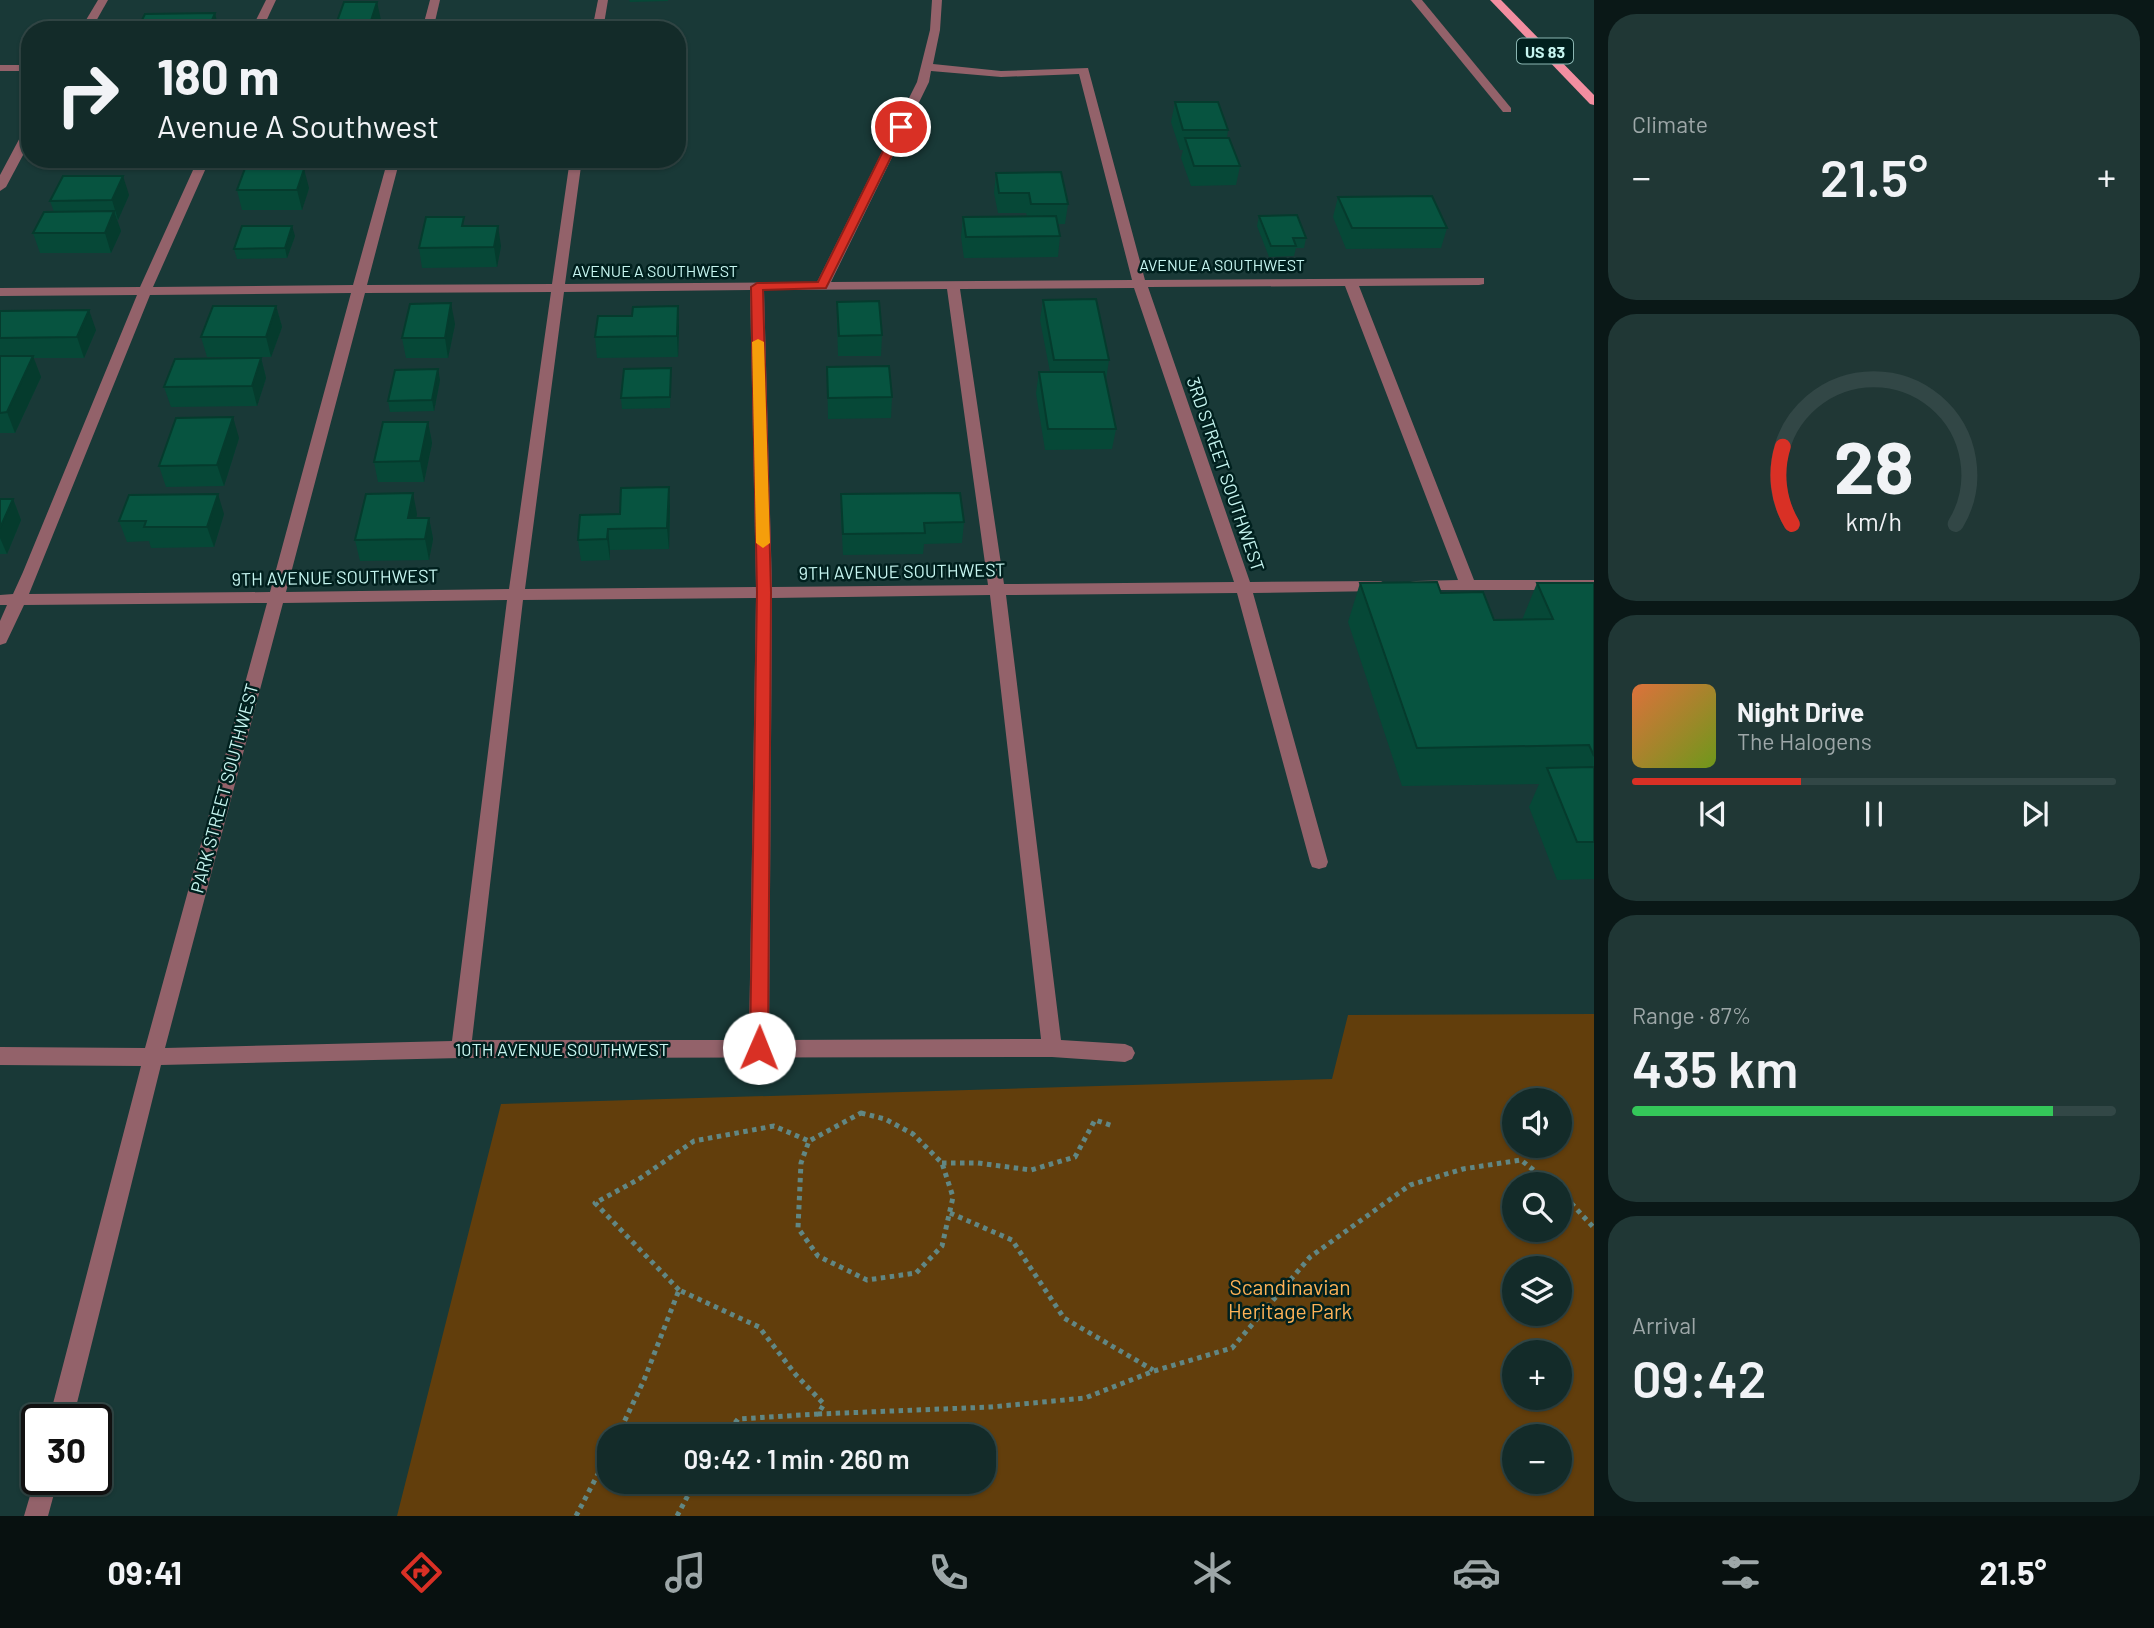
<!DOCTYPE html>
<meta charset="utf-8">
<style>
body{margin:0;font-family:Barlow,sans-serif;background:#203735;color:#f1f3f6;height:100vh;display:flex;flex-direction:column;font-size:26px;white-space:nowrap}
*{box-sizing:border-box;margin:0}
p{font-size:23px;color:#9da7a8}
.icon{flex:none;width:38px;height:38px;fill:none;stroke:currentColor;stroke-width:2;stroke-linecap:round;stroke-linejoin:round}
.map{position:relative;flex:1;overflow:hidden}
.drawer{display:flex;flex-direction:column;gap:14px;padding:14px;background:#0a1817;width:560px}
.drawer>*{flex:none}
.top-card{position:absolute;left:21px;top:21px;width:665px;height:147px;border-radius:28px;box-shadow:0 2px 5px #0004,0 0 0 2px #324746;background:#132b29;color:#f1f3f6;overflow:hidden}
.tools{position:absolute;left:1502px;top:1088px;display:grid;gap:14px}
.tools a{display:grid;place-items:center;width:70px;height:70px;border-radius:50%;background:#132b29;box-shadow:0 2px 5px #0004,0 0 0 2px #324746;font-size:35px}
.speed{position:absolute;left:21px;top:1404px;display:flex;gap:14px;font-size:35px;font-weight:700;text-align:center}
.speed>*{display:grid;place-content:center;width:91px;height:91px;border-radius:50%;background:#132b29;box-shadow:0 2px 5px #0004,0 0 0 2px #324746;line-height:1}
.speed .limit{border:4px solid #111;border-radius:10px;background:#fff;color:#111}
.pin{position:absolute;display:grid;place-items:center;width:60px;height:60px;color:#fff;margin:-30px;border:4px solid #fff;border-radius:50%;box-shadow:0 2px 7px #0007}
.me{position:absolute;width:77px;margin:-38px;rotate:1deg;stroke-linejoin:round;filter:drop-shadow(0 0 5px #0008)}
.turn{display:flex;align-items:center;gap:24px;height:147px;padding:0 21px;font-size:32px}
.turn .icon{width:91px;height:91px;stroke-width:2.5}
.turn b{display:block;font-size:49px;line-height:60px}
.big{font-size:52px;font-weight:600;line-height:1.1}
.drawer .card{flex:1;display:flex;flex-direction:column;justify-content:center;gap:10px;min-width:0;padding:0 24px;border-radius:28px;background:#203735}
.drawer .dial{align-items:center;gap:0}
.dial svg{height:182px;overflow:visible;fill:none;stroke:#324746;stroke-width:7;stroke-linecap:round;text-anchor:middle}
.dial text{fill:#f1f3f6;stroke:none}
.song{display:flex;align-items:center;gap:21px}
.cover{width:84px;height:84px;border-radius:10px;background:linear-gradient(135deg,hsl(20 70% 55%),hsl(80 70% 35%))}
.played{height:7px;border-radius:4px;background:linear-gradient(90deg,#d93025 35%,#324746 35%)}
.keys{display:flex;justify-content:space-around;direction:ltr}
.heat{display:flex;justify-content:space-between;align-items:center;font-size:38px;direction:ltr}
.charge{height:10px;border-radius:5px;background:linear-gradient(90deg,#34c759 87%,#324746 0)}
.trip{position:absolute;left:597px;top:1424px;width:399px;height:70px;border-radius:28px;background:#132b29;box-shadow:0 2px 5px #0004,0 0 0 2px #324746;font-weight:600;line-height:70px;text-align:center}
.tab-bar{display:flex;height:112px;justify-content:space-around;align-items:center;background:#081110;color:#9da7a8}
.tab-bar .icon{width:49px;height:49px}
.tab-bar .active{color:#d93025}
.tab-bar b{font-size:32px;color:#f1f3f6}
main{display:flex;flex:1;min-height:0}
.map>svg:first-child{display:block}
.green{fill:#623e0c;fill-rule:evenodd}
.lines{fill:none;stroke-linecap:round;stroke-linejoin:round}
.path{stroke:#618784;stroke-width:5;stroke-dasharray:4.5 4.5;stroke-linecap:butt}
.minor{fill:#93626a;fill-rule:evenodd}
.major{fill:#f28ea0;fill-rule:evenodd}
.wall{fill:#064837}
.shaded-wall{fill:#053b2d}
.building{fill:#075440;stroke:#053b2d;stroke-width:2}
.route{fill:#d93025;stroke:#8d1f18;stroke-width:2}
.slow{fill:#f59e0b}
.labels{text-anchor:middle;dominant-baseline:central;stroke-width:5;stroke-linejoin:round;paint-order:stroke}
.shield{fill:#00201e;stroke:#8bb6b2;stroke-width:2}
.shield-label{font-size:16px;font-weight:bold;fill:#c7f6f1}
.far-street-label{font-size:16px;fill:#c7f6f1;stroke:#00201e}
.street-label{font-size:18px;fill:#c7f6f1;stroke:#00201e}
.near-park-label{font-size:21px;fill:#feb257;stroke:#00201e}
</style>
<main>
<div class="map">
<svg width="1594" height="1516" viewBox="0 0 1594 1516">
<rect width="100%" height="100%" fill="#193937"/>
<path class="green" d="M 1594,1014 L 1594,1516 L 397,1516 L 501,1104 L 1332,1079 L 1348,1015 ZM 1514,1101 L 1559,1101 L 1559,1146 L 1514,1146 ZM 1514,1185 L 1559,1185 L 1559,1230 L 1514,1230 ZM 1514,1269 L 1559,1269 L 1559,1314 L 1514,1314 ZM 1514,1353 L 1559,1353 L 1559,1398 L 1514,1398 ZM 609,1437 L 984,1437 L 984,1482 L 609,1482 ZM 1514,1437 L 1559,1437 L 1559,1482 L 1514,1482 Z"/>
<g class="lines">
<g class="path">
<polygon points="861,1113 885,1119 913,1134 942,1163 953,1197 942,1246 916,1273 867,1280 818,1256 798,1228 801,1163 809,1141"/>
<polyline points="942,1163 978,1163 1031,1170 1075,1157 1095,1120 1113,1126"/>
<polyline points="1559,1190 1594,1228"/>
<polyline points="950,1213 1012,1240 1064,1318 1153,1370"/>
<polyline points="679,1290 595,1203 639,1179 694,1141 774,1126 809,1141"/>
<polyline points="617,1437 644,1380 679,1290 759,1327 796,1375 824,1404 818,1414 991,1407 1085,1398 1154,1371 1232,1348 1310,1257 1410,1185 1463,1169 1521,1160 1552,1185"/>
<polyline points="724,1437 738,1419 818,1414"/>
<polyline points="576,1516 609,1453"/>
<polyline points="677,1516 695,1482"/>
</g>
<g class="minor">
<polygon points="98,0 108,0 91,30 80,30"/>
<polygon points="266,0 276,0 262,30 251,30"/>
<polygon points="430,0 440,0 433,30 422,30"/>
<polygon points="598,0 608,0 603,30 592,30"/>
<path d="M 932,0 L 942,0 L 940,30 L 933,64 L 1001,71 L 1088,68 L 1145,280 L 1484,278 L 1484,284 L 1479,285 L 1359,286 L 1474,580 L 1594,580 L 1594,590 L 1410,590 L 1408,586 L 1410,582 L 1416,581 L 1458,580 L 1345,286 L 1148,287 L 1250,582 L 1381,581 L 1389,586 L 1381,591 L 1253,593 L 1328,862 L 1326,867 L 1319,869 L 1312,867 L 1310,862 L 1237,593 L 1006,595 L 1061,1040 L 1125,1044 L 1132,1047 L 1135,1053 L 1132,1059 L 1125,1062 L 1052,1057 L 461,1058 L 161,1065 L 73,1419 L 49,1419 L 141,1066 L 0,1065 L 0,1047 L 145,1048 L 267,603 L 24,605 L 6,643 L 0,645 L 0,621 L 7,605 L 0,605 L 0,595 L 13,594 L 23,572 L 137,295 L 0,296 L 0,288 L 140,287 L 198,159 L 210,159 L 153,287 L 353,285 L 388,159 L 400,159 L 367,285 L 552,284 L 570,159 L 582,159 L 565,284 L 817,282 L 917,82 L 930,30 ZM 931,71 L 1001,77 L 1079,74 L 1132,280 L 831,282 L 929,82 ZM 1134,288 L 1234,582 L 1004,584 L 960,289 ZM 947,289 L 988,585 L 772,587 L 764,290 ZM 750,290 L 756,587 L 525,589 L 564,292 ZM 551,292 L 509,589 L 286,592 L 365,293 ZM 351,293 L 270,592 L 29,594 L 150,295 ZM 990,595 L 1041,1039 L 769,1040 L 772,598 ZM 756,598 L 749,1040 L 472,1040 L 523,600 ZM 507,600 L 452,1041 L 165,1048 L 283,603 Z"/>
<polygon points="1411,0 1422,0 1511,108 1511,112 1503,112"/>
<rect x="0" y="65" width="30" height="6"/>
<polygon points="30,126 30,142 6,187 0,191 0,175 24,130"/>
<polygon points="37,1472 37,1479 58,1479 48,1516 24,1516"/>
</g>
<polygon class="major" points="1490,0 1501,0 1594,95 1594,105 1590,104"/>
</g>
<g class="wall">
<polygon points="629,0 668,0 668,1 630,2"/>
<polygon points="1175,102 1228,130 1227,138 1240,166 1236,185 1191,186 1181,158 1183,150 1180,150 1171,122"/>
<polygon points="262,163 263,169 309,188 302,210 242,210 237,190"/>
<polygon points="996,173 1068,204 1065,224 1058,224 1060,236 1058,257 964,258 961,237 963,217 1027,216 1026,213 998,213 994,193"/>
<polygon points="129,195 118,220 117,220 121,231 111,253 40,253 33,233 54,212 50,201"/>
<polygon points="1338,197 1447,228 1441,248 1346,249 1333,217"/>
<polygon points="1259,216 1306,238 1304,248 1296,248 1294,256 1269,257 1257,226"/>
<polygon points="295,236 287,258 237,259 234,249"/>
<polygon points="501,246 497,267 422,268 419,248"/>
<polygon points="1043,300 1109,360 1106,380 1116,429 1112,449 1045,450 1036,393 1039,372 1050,372 1040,320"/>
<polygon points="837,302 882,335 881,356 838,356 837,322"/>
<polygon points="276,306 282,327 271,357 207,357 201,337"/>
<polygon points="0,311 96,330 84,358 33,358 41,377 15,433 0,433"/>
<polygon points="455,324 448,358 406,358 402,338"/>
<polygon points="679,327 678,357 597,358 595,337"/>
<polygon points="261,358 266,378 257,406 171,407 164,387"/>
<polygon points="827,367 892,397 891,418 828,419"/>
<polygon points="671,368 670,408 622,409 621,398"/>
<polygon points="440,380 434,411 390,412 388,401"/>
<polygon points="428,422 432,443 424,482 378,482 374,462"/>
<polygon points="239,438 224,486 166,487 159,466"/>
<polygon points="841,494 964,522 962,543 924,544 923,554 843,555 841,515"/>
<polygon points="0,499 13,499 21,520 7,554 0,554"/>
<polygon points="670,508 669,549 610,550 610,560 581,561 578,540 620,514"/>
<polygon points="224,514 214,547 151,548 149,541 127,542 119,521"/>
<polygon points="417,514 416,518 429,518 433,539 429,560 360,561 355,540"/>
<polygon points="1360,583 1441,593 1494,620 1522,620 1537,583 1594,583 1594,879 1557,880 1529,807 1539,784 1402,786 1348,622"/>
</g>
<g class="shaded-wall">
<polygon points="377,2 381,20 377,30 368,30"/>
<polygon points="215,13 219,30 208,30"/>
<polygon points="304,169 309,188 302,210 297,190"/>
<polygon points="123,176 129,195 118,220 112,200"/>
<polygon points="114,211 121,231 111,253 105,233"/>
<polygon points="292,226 295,236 287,258 285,248"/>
<polygon points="498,226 501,246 497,267 494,247"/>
<polygon points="451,303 455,324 448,358 445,338"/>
<polygon points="276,306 282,327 271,357 266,337"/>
<polygon points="678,306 679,327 678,357 677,336"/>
<polygon points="89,310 96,330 84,358 77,337"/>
<polygon points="33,356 41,377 15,433 7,412"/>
<polygon points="261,358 266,378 257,406 252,386"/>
<polygon points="438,369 440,380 434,411 432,400"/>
<polygon points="233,417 239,438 224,486 217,465"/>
<polygon points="428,422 432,443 424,482 420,461"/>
<polygon points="669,487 670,508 669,549 667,528"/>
<polygon points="413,493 417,514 412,539 408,518"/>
<polygon points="218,494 224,514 214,547 207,527"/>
<polygon points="13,499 21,520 7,554 0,538 0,528"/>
<polygon points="429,518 433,539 429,560 425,539"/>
<polygon points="608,529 610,550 610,560 607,539"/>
</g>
<g class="building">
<polygon points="344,2 377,2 368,30 334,30"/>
<polygon points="215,13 208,30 137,30 145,14"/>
<polygon points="1175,102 1218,102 1228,130 1183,130"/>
<polygon points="1185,138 1229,138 1240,166 1194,166"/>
<polygon points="247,163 262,163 260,169 304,169 297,190 237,190"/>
<polygon points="1061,172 1068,204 1031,204 1029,193 999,193 996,173"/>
<polygon points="63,176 123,176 112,200 50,201"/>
<polygon points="1432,196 1447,228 1352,228 1338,197"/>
<polygon points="114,211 105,233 33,233 44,212"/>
<polygon points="1297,215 1306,238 1293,238 1296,246 1271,246 1259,216"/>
<polygon points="1056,216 1060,236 966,237 963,217"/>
<polygon points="426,217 464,217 462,226 498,226 494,247 419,248"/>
<polygon points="242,226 292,226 285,248 234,249"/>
<polygon points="1096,299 1109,360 1054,360 1043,300"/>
<polygon points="879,301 882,335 839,336 837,302"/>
<polygon points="451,303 445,338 402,338 410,304"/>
<polygon points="213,306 276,306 266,337 201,337"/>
<polygon points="678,306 677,336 595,337 598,316 632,316 633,307"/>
<polygon points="89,310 77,337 0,338 0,311"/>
<polygon points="0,356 33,356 7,412 0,413"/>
<polygon points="261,358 252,386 164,387 175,359"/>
<polygon points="889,366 892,397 828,398 827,367"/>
<polygon points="671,368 670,397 621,398 624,369"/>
<polygon points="438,369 432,400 388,401 395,370"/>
<polygon points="1039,372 1104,372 1116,429 1048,429"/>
<polygon points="233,417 217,465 159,466 176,418"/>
<polygon points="383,422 428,422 420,461 374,462"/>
<polygon points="669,487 667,528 608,529 607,539 578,540 580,515 620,514 621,488"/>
<polygon points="413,493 408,518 429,518 425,539 355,540 366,494"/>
<polygon points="960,493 964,522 924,523 925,533 843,534 841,494"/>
<polygon points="218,494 207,527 144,527 146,521 119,521 129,495"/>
<polygon points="0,499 13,499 0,528"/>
<polygon points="1437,582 1441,593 1483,592 1494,620 1553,619 1537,583 1594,583 1594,756 1589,745 1417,748 1360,583"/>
<polygon points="1594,767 1594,842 1577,842 1547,768"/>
</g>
<polygon class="route" points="901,124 906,127 826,288 763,290 771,592 768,1048 765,1054 759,1056 752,1054 750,1048 757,592 751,287 757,283 818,282 895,127"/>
<polygon class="slow" points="758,339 764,342 770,543 763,548 756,543 752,342"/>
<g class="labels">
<rect class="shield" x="1517" y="38.5" width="56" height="25" rx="5"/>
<g class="shield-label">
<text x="1545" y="51">US 83</text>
</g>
<g class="far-street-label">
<text x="1222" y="264">AVENUE A SOUTHWEST</text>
<text x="655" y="270">AVENUE A SOUTHWEST</text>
</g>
<g class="street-label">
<text transform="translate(1226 474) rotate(71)">3RD STREET SOUTHWEST</text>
<text transform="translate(902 571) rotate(-1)">9TH AVENUE SOUTHWEST</text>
<text transform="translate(335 577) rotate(-1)">9TH AVENUE SOUTHWEST</text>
<text transform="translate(224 788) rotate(-75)">PARK STREET SOUTHWEST</text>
<text x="562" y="1049">10TH AVENUE SOUTHWEST</text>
</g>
<g class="near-park-label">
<text x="1290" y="1286">Scandinavian<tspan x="1290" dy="24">Heritage Park</tspan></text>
</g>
</g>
</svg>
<div class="tools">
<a><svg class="icon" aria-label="sound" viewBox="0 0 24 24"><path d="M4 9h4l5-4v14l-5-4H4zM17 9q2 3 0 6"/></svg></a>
<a><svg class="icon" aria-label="search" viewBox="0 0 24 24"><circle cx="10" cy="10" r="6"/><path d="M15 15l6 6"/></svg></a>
<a><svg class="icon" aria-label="layers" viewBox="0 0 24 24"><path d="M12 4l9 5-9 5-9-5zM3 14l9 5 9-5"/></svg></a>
<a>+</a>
<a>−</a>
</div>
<div class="speed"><div class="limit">30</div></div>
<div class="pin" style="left:901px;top:127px;background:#d93025"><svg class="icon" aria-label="arrive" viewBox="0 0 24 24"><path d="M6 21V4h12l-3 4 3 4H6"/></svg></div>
<svg class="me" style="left:759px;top:1048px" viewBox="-20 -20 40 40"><circle r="19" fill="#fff"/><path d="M0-13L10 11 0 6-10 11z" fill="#d93025"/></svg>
<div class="trip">09:42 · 1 min · 260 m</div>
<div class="top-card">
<div class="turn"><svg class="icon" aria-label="right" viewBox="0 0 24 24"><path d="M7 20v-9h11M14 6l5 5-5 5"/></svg><div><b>180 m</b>Avenue A Southwest</div></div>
</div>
</div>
<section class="drawer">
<div class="card"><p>Climate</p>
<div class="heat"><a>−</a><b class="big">21.5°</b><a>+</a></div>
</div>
<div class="card dial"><svg viewBox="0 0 100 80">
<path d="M14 69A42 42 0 1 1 86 69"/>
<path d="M14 69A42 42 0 0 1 10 35" stroke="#d93025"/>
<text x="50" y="56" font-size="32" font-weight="700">28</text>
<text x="50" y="72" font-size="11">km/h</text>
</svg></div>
<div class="card">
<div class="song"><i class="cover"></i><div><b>Night Drive</b><p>The Halogens</p></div></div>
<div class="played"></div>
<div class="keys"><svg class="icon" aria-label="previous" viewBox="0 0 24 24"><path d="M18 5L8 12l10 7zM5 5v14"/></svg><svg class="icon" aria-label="pause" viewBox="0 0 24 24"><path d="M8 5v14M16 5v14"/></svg><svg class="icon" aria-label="next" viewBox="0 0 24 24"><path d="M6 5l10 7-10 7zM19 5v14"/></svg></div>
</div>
<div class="card"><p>Range · 87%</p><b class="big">435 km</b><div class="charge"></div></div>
<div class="card"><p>Arrival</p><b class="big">09:42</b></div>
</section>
</main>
<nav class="tab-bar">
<b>09:41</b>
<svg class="icon active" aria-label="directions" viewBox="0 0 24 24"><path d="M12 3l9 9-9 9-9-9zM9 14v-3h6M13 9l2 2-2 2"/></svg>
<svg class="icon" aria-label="music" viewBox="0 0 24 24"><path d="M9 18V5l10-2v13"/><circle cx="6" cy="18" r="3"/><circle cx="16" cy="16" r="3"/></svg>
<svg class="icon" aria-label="phone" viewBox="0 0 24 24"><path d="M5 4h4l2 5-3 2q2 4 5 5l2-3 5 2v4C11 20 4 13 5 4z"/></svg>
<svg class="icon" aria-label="climate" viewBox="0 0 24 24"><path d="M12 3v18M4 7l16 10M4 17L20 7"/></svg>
<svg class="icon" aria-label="car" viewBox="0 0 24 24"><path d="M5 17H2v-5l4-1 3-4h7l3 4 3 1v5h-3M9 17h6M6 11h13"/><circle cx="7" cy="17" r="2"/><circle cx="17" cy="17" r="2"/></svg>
<svg class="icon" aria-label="filters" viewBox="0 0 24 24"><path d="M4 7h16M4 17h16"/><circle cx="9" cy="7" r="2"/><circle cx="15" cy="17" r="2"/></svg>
<b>21.5°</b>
</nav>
